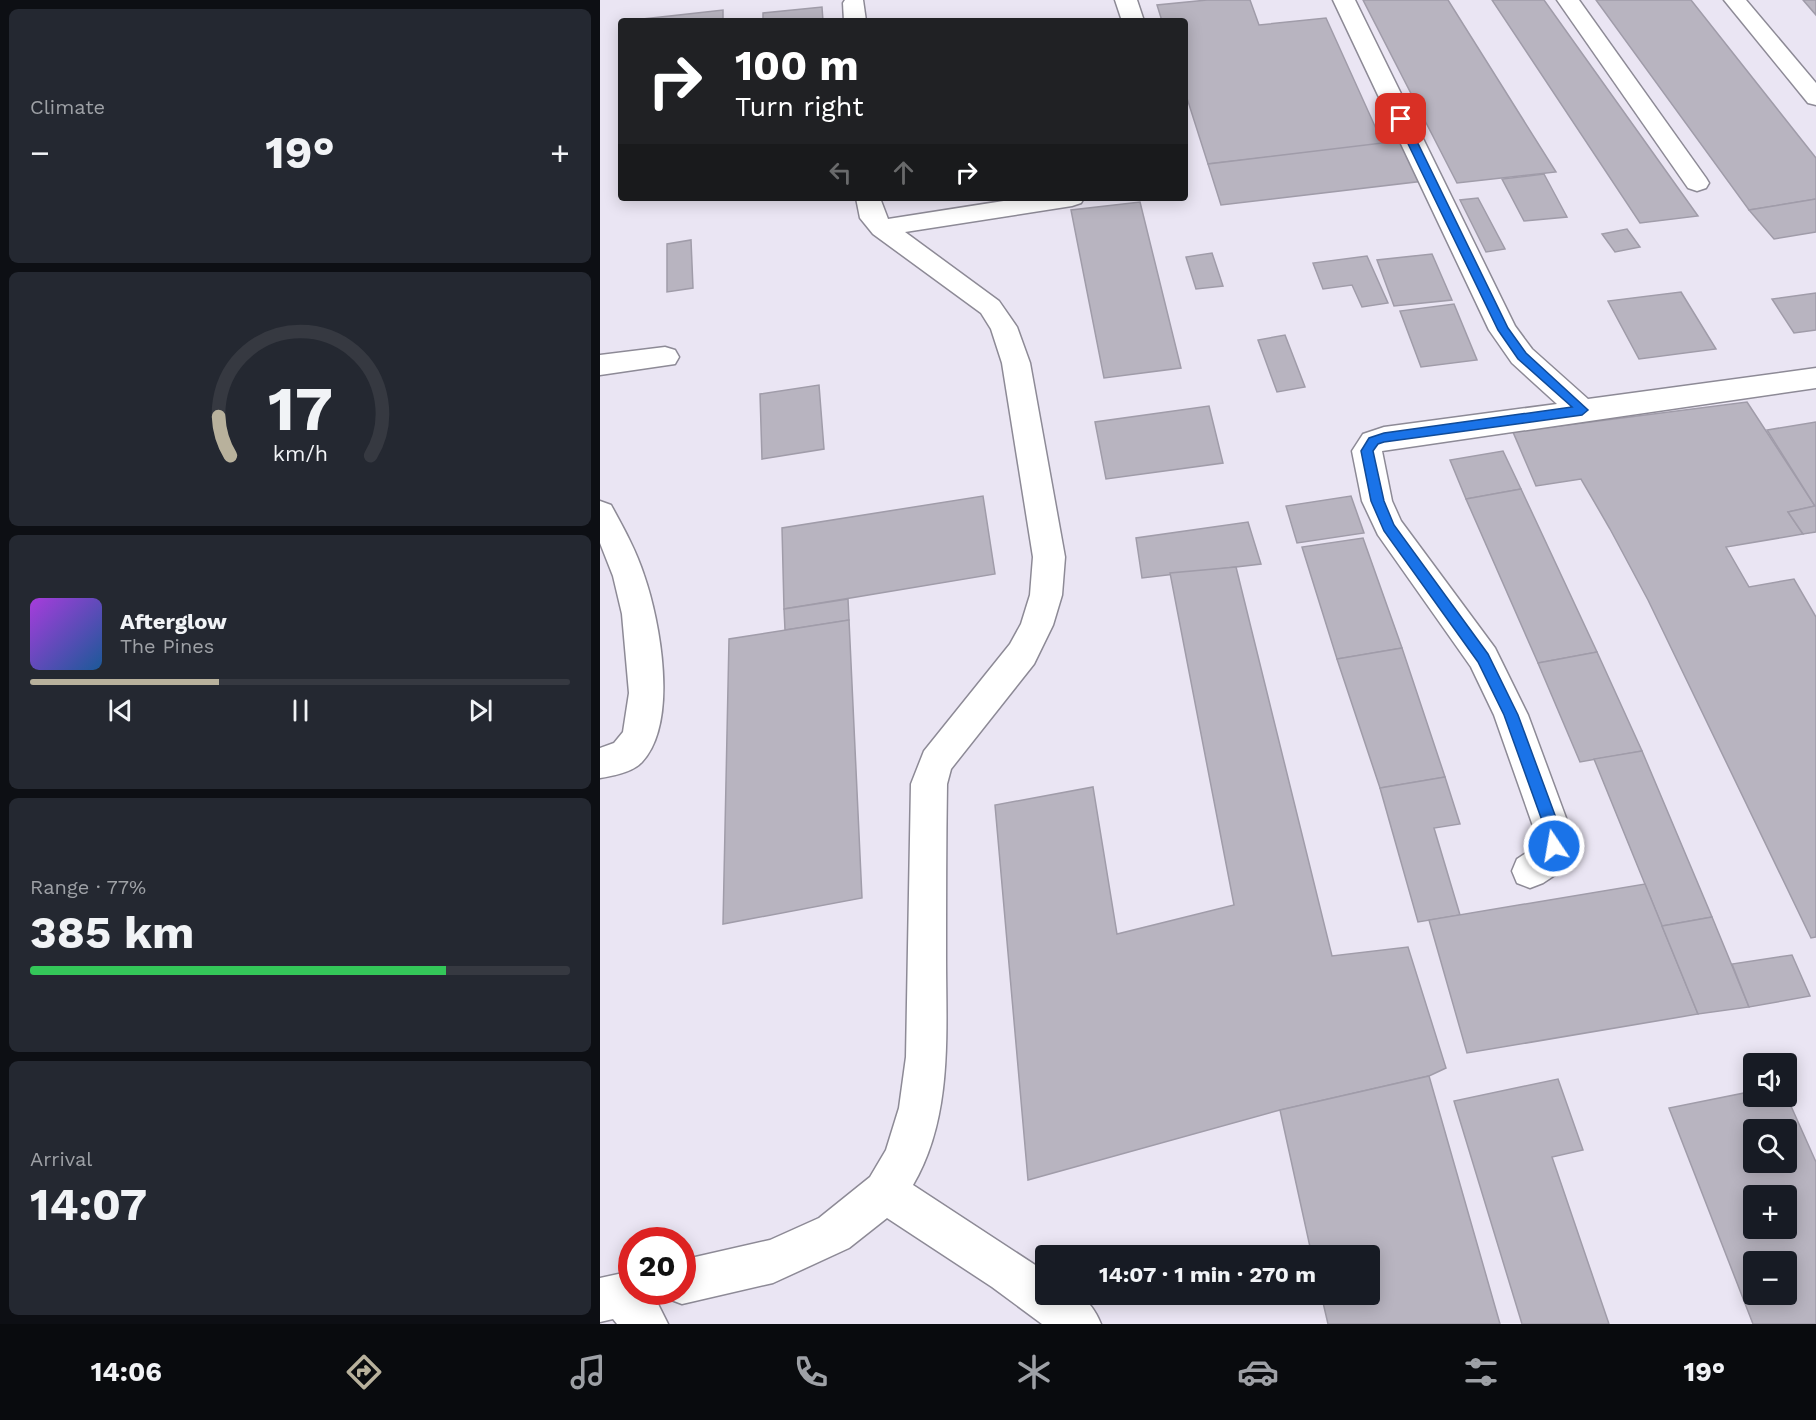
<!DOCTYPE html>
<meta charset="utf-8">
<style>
body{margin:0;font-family:"Work Sans",sans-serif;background:#242831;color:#f1f3f6;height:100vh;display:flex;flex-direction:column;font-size:22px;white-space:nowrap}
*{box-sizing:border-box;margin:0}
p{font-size:20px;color:#9ea1a6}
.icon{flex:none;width:33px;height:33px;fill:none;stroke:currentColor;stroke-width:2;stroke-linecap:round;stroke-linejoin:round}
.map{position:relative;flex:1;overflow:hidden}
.panel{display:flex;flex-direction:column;gap:9px;padding:9px;background:#0d0f14;width:600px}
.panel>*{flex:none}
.banner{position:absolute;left:18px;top:18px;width:570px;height:183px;border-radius:6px;box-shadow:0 3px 15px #0003;background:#202124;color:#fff;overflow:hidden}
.buttons{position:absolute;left:1143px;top:1053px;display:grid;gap:12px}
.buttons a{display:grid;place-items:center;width:54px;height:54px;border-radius:6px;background:#171b24;box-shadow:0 3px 15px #0003;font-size:30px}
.speed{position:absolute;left:18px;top:1227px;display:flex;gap:12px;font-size:30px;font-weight:700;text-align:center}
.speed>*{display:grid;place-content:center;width:78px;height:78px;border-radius:50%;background:#171b24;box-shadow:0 3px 15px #0003;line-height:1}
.speed .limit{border:9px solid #d22;background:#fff;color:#111}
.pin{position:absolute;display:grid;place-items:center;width:51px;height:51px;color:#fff;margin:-26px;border-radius:12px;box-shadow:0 3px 9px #0006}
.me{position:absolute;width:66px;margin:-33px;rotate:348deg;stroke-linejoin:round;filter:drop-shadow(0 0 4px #0008)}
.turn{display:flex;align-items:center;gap:21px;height:126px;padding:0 18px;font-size:27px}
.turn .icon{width:78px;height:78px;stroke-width:2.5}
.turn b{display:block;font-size:42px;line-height:51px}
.lanes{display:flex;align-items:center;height:57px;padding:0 18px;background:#0003;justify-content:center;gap:30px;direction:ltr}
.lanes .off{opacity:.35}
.big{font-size:45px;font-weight:700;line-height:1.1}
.panel .tile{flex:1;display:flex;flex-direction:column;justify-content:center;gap:9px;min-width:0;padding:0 21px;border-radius:9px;background:#242831}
.panel .dial{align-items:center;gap:0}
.dial svg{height:156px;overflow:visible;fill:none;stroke:#363941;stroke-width:7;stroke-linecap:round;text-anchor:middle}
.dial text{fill:#f1f3f6;stroke:none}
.song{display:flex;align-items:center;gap:18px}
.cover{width:72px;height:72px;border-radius:9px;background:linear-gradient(135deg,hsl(280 70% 55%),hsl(210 70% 35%))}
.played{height:6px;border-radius:3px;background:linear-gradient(90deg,#b8b19c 35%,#363941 35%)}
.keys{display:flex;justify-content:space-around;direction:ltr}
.heat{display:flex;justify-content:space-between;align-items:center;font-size:33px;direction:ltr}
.charge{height:9px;border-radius:4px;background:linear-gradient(90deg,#34c759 77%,#363941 0)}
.trip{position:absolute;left:435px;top:1245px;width:345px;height:60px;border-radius:6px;background:#171b24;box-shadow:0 3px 15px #0003;font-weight:700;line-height:60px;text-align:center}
.menu{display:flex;height:96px;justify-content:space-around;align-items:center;background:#090b0e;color:#9ea1a6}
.menu .icon{width:42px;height:42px}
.menu .on{color:#b8b19c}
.menu b{font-size:27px;color:#f1f3f6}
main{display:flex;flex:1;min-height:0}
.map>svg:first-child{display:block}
.building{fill:#b8b4c0;stroke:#a09ca9;stroke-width:1.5;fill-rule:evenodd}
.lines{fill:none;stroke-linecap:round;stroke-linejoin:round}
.minor-casing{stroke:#8d8a96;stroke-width:3}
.minor{fill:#fff;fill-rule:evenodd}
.route{fill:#1a73e8;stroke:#114b97;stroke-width:1.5}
</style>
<main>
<section class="panel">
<div class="tile"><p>Climate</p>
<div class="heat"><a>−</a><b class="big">19°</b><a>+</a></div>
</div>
<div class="tile dial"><svg viewBox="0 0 100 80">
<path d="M14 69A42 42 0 1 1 86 69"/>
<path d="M14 69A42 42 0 0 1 8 49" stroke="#b8b19c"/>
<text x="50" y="56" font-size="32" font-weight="700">17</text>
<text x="50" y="72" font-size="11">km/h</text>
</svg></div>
<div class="tile">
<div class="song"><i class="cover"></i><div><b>Afterglow</b><p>The Pines</p></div></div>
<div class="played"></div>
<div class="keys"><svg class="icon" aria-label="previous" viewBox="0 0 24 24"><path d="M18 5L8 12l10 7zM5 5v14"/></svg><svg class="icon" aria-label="pause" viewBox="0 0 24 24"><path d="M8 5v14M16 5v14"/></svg><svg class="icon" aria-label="next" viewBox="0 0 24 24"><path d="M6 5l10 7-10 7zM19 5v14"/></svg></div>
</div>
<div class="tile"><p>Range · 77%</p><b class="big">385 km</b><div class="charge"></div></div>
<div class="tile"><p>Arrival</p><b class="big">14:07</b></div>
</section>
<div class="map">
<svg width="1216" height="1324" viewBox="0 0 1216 1324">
<rect width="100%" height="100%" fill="#eae5f3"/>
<g class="building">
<polygon points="607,0 650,0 659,25 726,18 783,144 608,164 585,92 585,21 562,21 557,5"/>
<polygon points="763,0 848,0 956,172 857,183"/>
<polygon points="892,0 944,0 1098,216 1040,223"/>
<polygon points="996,0 1091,0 1216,158 1216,199 1149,210"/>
<polygon points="1203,0 1216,0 1216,15"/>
<polygon points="222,7 223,21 163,21 163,13"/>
<polygon points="123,10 123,21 43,21 43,19"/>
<polygon points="807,140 824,181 621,205 608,164"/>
<polygon points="944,174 967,217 924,221 902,179"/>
<polygon points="878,198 905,249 886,252 860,200"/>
<polygon points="1216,199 1216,232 1174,239 1149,210"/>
<polygon points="540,202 581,368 504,378 471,210"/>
<polygon points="1027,229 1040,247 1015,252 1002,234"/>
<polygon points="91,240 93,288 67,292 67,244"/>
<polygon points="612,253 623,286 596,289 586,257"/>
<polygon points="832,254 852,300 794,306 777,260"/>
<polygon points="767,256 788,303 762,307 752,285 723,289 713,263"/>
<polygon points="1081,292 1116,349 1039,359 1008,301"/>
<polygon points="1216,293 1216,330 1194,333 1172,299"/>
<polygon points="854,304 877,360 821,367 800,311"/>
<polygon points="685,335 705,387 677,392 658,340"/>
<polygon points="219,385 224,449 162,459 160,394"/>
<polygon points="1147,402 1215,506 1188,512 1203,534 1126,547 1149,587 1194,579 1216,617 1216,937 1211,938 1048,600 1010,529 981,479 936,486 913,432"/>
<polygon points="609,406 623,463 506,479 495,422"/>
<polygon points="1216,422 1216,532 1203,534 1188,512 1215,506 1167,430"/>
<polygon points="903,451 921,489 866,499 850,460"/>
<polygon points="921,489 997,652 938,663 866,499"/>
<polygon points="383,496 395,574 184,609 182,528"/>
<polygon points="751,496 764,533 697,543 686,506"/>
<polygon points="648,522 661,564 542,578 536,538"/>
<polygon points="763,538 802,648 737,659 702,547"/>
<polygon points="636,567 732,956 808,947 846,1068 829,1076 680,1110 428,1180 395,805 493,787 517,934 634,905 570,573"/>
<polygon points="248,599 249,620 185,630 184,609"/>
<polygon points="249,620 262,898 123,924 129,639"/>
<polygon points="802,648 845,777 780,788 737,659"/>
<polygon points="997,652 1042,751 980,762 938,663"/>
<polygon points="1042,751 1112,917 1062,926 994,759"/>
<polygon points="845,777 860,824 834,828 860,915 818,922 780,788"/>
<polygon points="1045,884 1098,1014 867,1053 829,920"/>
<polygon points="1112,917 1149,1007 1098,1014 1062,926"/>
<polygon points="1192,955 1210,996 1149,1007 1132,964"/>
<polygon points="829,1076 900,1324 728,1324 721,1294 770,1294 770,1256 712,1256 680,1110"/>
<polygon points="958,1079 983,1150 952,1157 1009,1324 922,1324 854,1101"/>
<path d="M 1154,1091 L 1154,1096 L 1186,1095 L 1216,1162 L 1216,1324 L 1153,1324 L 1069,1108 ZM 1154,1130 L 1186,1130 L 1186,1162 L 1154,1162 ZM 1154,1196 L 1186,1196 L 1186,1228 L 1154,1228 ZM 1154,1262 L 1186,1262 L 1186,1294 L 1154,1294 Z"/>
</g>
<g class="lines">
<g class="minor-casing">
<g id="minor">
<polygon points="245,0 263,0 266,21 244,21 243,3"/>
<polygon points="515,0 537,0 544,21 522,21"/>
<polygon points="733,0 755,0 915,326 932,349 988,399 1216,368 1216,388 782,451 792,501 801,521 895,648 928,715 969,826 972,846 961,871 943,883 930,888 917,883 912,871 917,859 935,847 933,826 894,715 871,667 778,535 762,501 752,451 763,434 784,427 957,404 912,363 889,330"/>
<polygon points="957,0 979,0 1106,178 1109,183 1106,188 1097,191 1088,188"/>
<polygon points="1124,0 1146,0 1216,83 1216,105 1208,103"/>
<path d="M 256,198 L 280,198 L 288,219 L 422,198 L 484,198 L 481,203 L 472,206 L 305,232 L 399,301 L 417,327 L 430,363 L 465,557 L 462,595 L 453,625 L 434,664 L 351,769 L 347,784 C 346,842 346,900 346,958 C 346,1033 353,1117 313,1185 L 446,1272 L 446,1294 C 476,1294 488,1293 501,1324 L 442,1324 L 392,1287 L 287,1218 L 249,1248 L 173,1283 L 82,1304 L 66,1298 L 64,1292 L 82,1292 L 82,1260 L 170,1240 L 219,1218 L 270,1177 L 286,1150 L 299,1108 L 306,1057 L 311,784 L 324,751 L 410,644 L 421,624 L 430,595 L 433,557 L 402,363 L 391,329 L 381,313 L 273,234 L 260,218 Z"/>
<polygon points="65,347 75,350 79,357 75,364 0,375 0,355"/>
<path d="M 0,501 L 11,505 C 23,527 36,550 44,575 C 60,621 79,722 42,762 C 33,772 13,776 0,778 L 0,748 L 14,743 L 23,732 L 29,693 L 22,614 L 13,576 L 0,543 Z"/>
<polygon points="32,1271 32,1292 61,1292 57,1302 68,1324 17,1324 13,1319 0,1322 0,1278"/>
</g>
</g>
<use href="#minor" class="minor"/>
</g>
<polygon class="route" points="798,117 806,119 908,328 926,353 988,410 982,415 784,442 778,444 773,451 784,501 794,525 888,654 918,715 959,826 962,846 959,851 954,853 949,851 944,826 904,715 878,662 784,531 771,501 761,451 769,438 784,433 972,407 918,359 898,330 796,119"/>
</svg>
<div class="buttons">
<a><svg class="icon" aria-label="sound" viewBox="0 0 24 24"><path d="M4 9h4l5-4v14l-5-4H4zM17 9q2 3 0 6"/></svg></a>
<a><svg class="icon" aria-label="search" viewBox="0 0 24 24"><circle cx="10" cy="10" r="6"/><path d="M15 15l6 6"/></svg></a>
<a>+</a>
<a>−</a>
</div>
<div class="speed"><div class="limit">20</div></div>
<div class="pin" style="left:801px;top:119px;background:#d93025"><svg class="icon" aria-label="arrive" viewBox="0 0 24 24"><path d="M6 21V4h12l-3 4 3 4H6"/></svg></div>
<svg class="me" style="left:954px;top:846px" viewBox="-20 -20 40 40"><circle r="17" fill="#1a73e8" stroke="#fff" stroke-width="3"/><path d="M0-11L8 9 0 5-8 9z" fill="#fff"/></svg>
<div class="trip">14:07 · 1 min · 270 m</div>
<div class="banner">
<div class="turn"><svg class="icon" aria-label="right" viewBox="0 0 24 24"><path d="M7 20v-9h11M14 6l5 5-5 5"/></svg><div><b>100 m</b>Turn right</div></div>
<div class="lanes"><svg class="icon off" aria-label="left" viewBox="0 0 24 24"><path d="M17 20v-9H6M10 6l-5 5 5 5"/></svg><svg class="icon off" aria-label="ahead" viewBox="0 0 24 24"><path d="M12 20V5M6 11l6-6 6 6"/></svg><svg class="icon" aria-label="right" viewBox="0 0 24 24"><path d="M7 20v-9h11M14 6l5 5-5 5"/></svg></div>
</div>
</div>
</main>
<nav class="menu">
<b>14:06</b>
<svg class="icon on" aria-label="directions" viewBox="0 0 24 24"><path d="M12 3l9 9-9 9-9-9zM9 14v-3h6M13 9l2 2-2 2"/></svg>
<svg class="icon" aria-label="music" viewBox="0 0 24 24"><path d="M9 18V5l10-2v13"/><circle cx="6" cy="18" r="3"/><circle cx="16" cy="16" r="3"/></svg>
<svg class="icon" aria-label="phone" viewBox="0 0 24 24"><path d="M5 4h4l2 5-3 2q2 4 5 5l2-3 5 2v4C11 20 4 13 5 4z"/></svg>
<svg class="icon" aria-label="climate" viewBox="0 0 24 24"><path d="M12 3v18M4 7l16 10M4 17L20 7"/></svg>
<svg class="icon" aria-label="car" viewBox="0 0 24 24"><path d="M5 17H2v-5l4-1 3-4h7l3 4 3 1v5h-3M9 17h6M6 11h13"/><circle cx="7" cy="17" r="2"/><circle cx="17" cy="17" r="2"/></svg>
<svg class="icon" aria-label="filters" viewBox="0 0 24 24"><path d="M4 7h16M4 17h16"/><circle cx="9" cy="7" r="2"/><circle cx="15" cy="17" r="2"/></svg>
<b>19°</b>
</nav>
